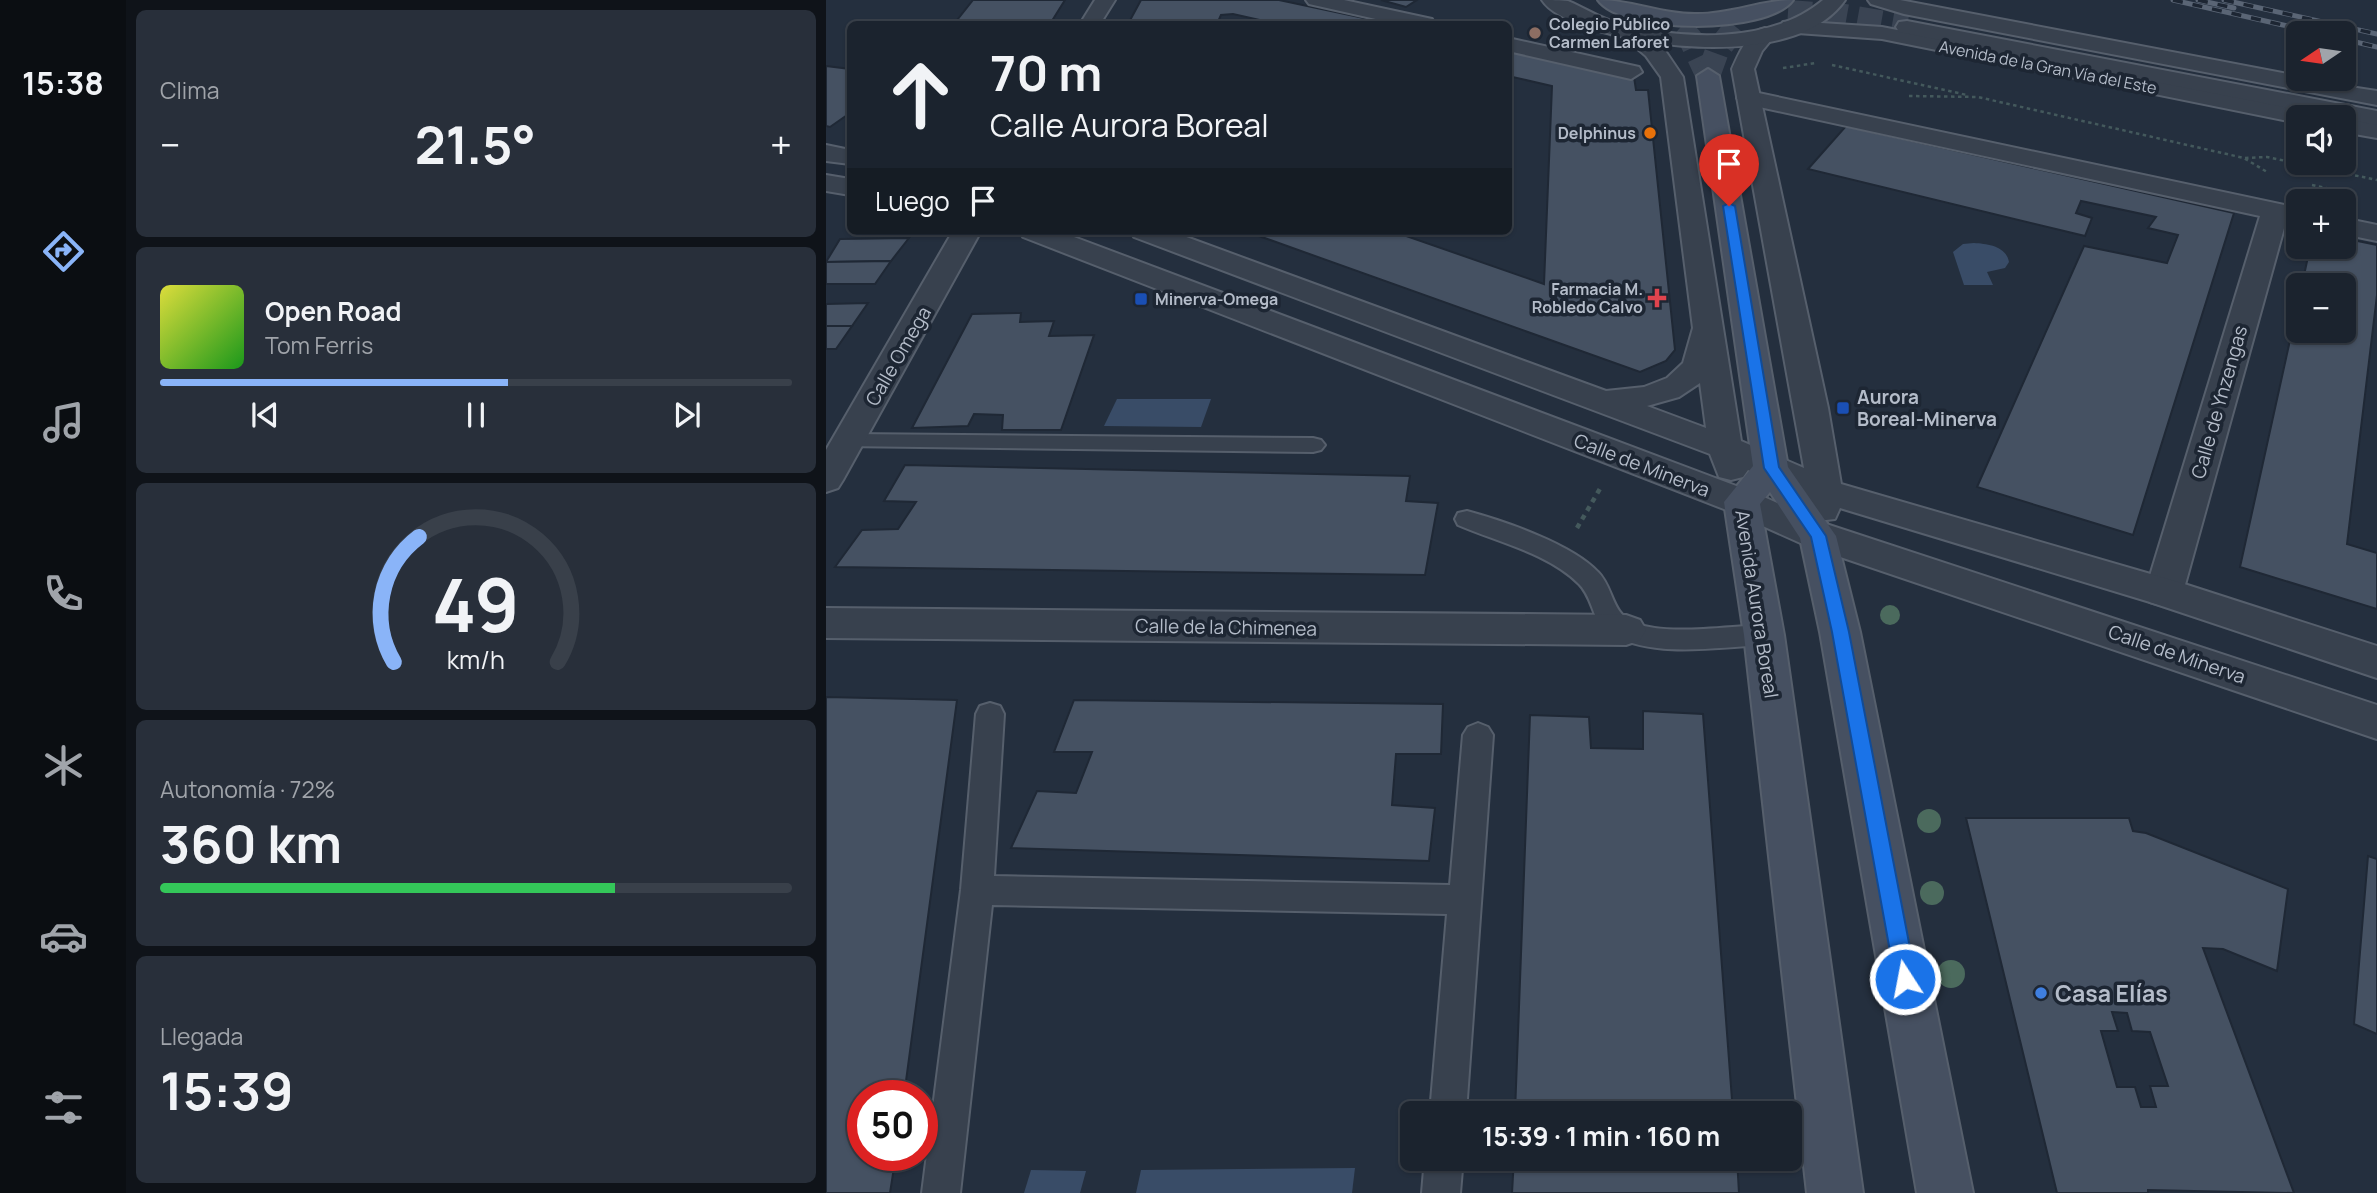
<!DOCTYPE html>
<html lang="es">
<meta charset="utf-8">
<style>
body{margin:0;font-family:Manrope,sans-serif;background:#282f3a;color:#f1f3f6;height:100vh;display:flex;flex-direction:column;font-size:26px;white-space:nowrap}
*{box-sizing:border-box;margin:0}
p{font-size:23px;color:#a0a4aa}
.icon{flex:none;width:38px;height:38px;fill:none;stroke:currentColor;stroke-width:2;stroke-linecap:round;stroke-linejoin:round}
.map{position:relative;flex:1;overflow:hidden}
.details{display:flex;flex-direction:column;gap:10px;padding:10px;background:#0f1319;width:700px}
.details>*{flex:none}
.banner{position:absolute;left:21px;top:21px;width:665px;height:214px;border-radius:10px;box-shadow:0 2px 5px #0004,0 0 0 2px #39404a;background:#1b232e;color:#f1f3f6;overflow:hidden}
.needle{width:46px;rotate:257deg}
.fabs{position:absolute;left:1460px;top:21px;display:grid;gap:14px}
.fabs a{display:grid;place-items:center;width:70px;height:70px;border-radius:10px;background:#1b232e;box-shadow:0 2px 5px #0004,0 0 0 2px #39404a;font-size:35px}
.speed{position:absolute;left:21px;top:1080px;display:flex;gap:14px;font-size:35px;font-weight:700;text-align:center}
.speed>*{display:grid;place-content:center;width:91px;height:91px;border-radius:50%;background:#1b232e;box-shadow:0 2px 5px #0004,0 0 0 2px #39404a;line-height:1}
.speed .limit{border:10px solid #d22;background:#fff;color:#111}
.pin{position:absolute;display:grid;place-items:center;width:60px;height:60px;color:#fff;margin:-72px -30px;border-radius:50% 50% 50% 0;rotate:-45deg;box-shadow:0 0 7px #0007}
.pin .icon{rotate:45deg}
.me{position:absolute;width:77px;margin:-38px;rotate:349deg;stroke-linejoin:round;filter:drop-shadow(0 0 5px #0008)}
.turn{display:flex;align-items:center;gap:24px;height:147px;padding:0 28px;font-size:32px}
.turn .icon{width:91px;height:91px;stroke-width:2.5}
.turn b{display:block;font-size:49px;line-height:60px}
.then{display:flex;align-items:center;height:66px;padding:0 28px;background:#0003;gap:14px;font-size:26px}
.big{font-size:52px;font-weight:700;line-height:1.1}
.details .widget{flex:1;display:flex;flex-direction:column;justify-content:center;gap:10px;min-width:0;padding:0 24px;border-radius:10px;background:#282f3a}
.details .dial{align-items:center;gap:0}
.dial svg{height:182px;overflow:visible;fill:none;stroke:#39404a;stroke-width:7;stroke-linecap:round;text-anchor:middle}
.dial text{fill:#f1f3f6;stroke:none}
.song{display:flex;align-items:center;gap:21px}
.cover{width:84px;height:84px;border-radius:10px;background:linear-gradient(135deg,hsl(60 70% 55%),hsl(120 70% 35%))}
.played{height:7px;border-radius:4px;background:linear-gradient(90deg,#8ab4f8 55%,#39404a 55%)}
.keys{display:flex;justify-content:space-around;direction:ltr}
.heat{display:flex;justify-content:space-between;align-items:center;font-size:38px;direction:ltr}
.charge{height:10px;border-radius:5px;background:linear-gradient(90deg,#34c759 72%,#39404a 0)}
.trip{position:absolute;left:574px;top:1101px;width:402px;height:70px;border-radius:10px;background:#1b232e;box-shadow:0 2px 5px #0004,0 0 0 2px #39404a;font-weight:700;line-height:70px;text-align:center}
main{display:flex;flex:1;min-height:0}
.dock{display:flex;flex-direction:column;width:126px;justify-content:space-around;align-items:center;background:#0b0e12;color:#a0a4aa}
.dock .icon{width:49px;height:49px}
.dock .on{color:#8ab4f8}
.dock b{font-size:32px;color:#f1f3f6}
.map>svg:first-child{display:block}
.water{fill:#394c67}
.building{fill:#455162;stroke:#1f2835;stroke-width:2;fill-rule:evenodd}
.lines{fill:none;stroke-linecap:round;stroke-linejoin:round}
.tertiary-tunnel{stroke:#3a4453;stroke-width:24;stroke-dasharray:24 11;stroke-linecap:butt}
.secondary-tunnel{stroke:#3a4453;stroke-width:24;stroke-dasharray:24 11;stroke-linecap:butt}
.service-casing{stroke:#565f6c;stroke-width:4}
.pedestrian-casing{stroke:#565f6c;stroke-width:4}
.minor-casing{stroke:#565f6c;stroke-width:4}
.tertiary-casing{stroke:#565f6c;stroke-width:4}
.secondary-casing{stroke:#565f6c;stroke-width:4}
.path-far1{stroke:#44595c;stroke-width:2.5;stroke-dasharray:3.5 3.5;stroke-linecap:butt}
.path{stroke:#44595c;stroke-width:4.5;stroke-dasharray:5 5;stroke-linecap:butt}
.service{fill:#38414e;fill-rule:evenodd}
.pedestrian{fill:#38414e;fill-rule:evenodd}
.minor{fill:#38414e;fill-rule:evenodd}
.tertiary{fill:#38414e;fill-rule:evenodd}
.secondary{fill:#465061;fill-rule:evenodd}
.rail-casing{stroke:#5a6575;stroke-width:5}
.rail{stroke:#1d2633;stroke-width:3.5;stroke-dasharray:10;stroke-linecap:butt}
.tree{fill:#4b6a5d}
.route{fill:#1a73e8;stroke:#114b97;stroke-width:2}
.education-dot{fill:#8d6e63;stroke:#1d2633;stroke-width:2.5}
.food-dot{fill:#e8710a;stroke:#1d2633;stroke-width:2.5}
.health-dot{fill:#e0444e;stroke:#1d2633;stroke-width:2.5}
.transit-dot{fill:#1a4fb4;stroke:#1d2633;stroke-width:2.5}
.shop-dot{fill:#3f7fe0;stroke:#1d2633;stroke-width:2.5}
.labels{text-anchor:middle;dominant-baseline:central;stroke-width:7;stroke-linejoin:round;paint-order:stroke}
.far-poi-label{font-size:16px;font-weight:bold;fill:#b4bcc9;stroke:#1d2633;text-anchor:start}
.far-street-label{font-size:16px;fill:#b4bcc9;stroke:#1d2633}
.street-label{font-size:19px;fill:#b4bcc9;stroke:#1d2633}
.poi-label{font-size:19px;font-weight:bold;fill:#b4bcc9;stroke:#1d2633;text-anchor:start}
.near-poi-label{font-size:23px;font-weight:bold;fill:#b4bcc9;stroke:#1d2633;text-anchor:start}
</style>
<main>
<nav class="dock">
<b>15:38</b>
<svg class="icon on" aria-label="directions" viewBox="0 0 24 24"><path d="M12 3l9 9-9 9-9-9zM9 14v-3h6M13 9l2 2-2 2"/></svg>
<svg class="icon" aria-label="music" viewBox="0 0 24 24"><path d="M9 18V5l10-2v13"/><circle cx="6" cy="18" r="3"/><circle cx="16" cy="16" r="3"/></svg>
<svg class="icon" aria-label="phone" viewBox="0 0 24 24"><path d="M5 4h4l2 5-3 2q2 4 5 5l2-3 5 2v4C11 20 4 13 5 4z"/></svg>
<svg class="icon" aria-label="climate" viewBox="0 0 24 24"><path d="M12 3v18M4 7l16 10M4 17L20 7"/></svg>
<svg class="icon" aria-label="car" viewBox="0 0 24 24"><path d="M5 17H2v-5l4-1 3-4h7l3 4 3 1v5h-3M9 17h6M6 11h13"/><circle cx="7" cy="17" r="2"/><circle cx="17" cy="17" r="2"/></svg>
<svg class="icon" aria-label="filters" viewBox="0 0 24 24"><path d="M4 7h16M4 17h16"/><circle cx="9" cy="7" r="2"/><circle cx="15" cy="17" r="2"/></svg>
</nav>
<section class="details">
<div class="widget"><p>Clima</p>
<div class="heat"><a>−</a><b class="big">21.5°</b><a>+</a></div>
</div>
<div class="widget">
<div class="song"><i class="cover"></i><div><b>Open Road</b><p>Tom Ferris</p></div></div>
<div class="played"></div>
<div class="keys"><svg class="icon" aria-label="previous" viewBox="0 0 24 24"><path d="M18 5L8 12l10 7zM5 5v14"/></svg><svg class="icon" aria-label="pause" viewBox="0 0 24 24"><path d="M8 5v14M16 5v14"/></svg><svg class="icon" aria-label="next" viewBox="0 0 24 24"><path d="M6 5l10 7-10 7zM19 5v14"/></svg></div>
</div>
<div class="widget dial"><svg viewBox="0 0 100 80">
<path d="M14 69A42 42 0 1 1 86 69"/>
<path d="M14 69A42 42 0 0 1 25 14" stroke="#8ab4f8"/>
<text x="50" y="56" font-size="32" font-weight="700">49</text>
<text x="50" y="72" font-size="11">km/h</text>
</svg></div>
<div class="widget"><p>Autonomía · 72%</p><b class="big">360 km</b><div class="charge"></div></div>
<div class="widget"><p>Llegada</p><b class="big">15:39</b></div>
</section>
<div class="map">
<svg width="1551" height="1193" viewBox="0 0 1551 1193">
<rect width="100%" height="100%" fill="#242f3e"/>
<g class="water">
<path d="M 1148,243 C 1162,244 1180,246 1183,262 L 1179,268 L 1161,272 L 1167,285 L 1138,285 L 1127,252 L 1137,244 Z"/>
<polygon points="291,399 385,399 375,427 278,426"/>
<polygon points="529,1168 526,1193 310,1193 315,1170"/>
<polygon points="205,1170 260,1171 254,1193 198,1193"/>
</g>
<g class="building">
<polygon points="147,0 239,0 224,24 128,24"/>
<polygon points="315,0 453,0 566,24 452,24 407,14 395,15 391,24 302,24"/>
<polygon points="555,0 591,0 580,7"/>
<polygon points="682,50 808,77 810,90 822,90 849,350 840,361 814,372 419,231 566,231 718,284 726,86 682,76"/>
<polygon points="0,66 24,69 24,113 4,127 0,126"/>
<polygon points="1020,126 1408,213 1307,535 1151,487 1258,246 1341,263 1352,235 1322,228 1330,217 1255,201 1250,213 1266,218 1259,236 982,169"/>
<polygon points="83,238 65,261 0,262 14,239"/>
<polygon points="1517,238 1551,245 1551,295 1521,544 1551,553 1551,609 1414,567 1472,304 1472,331 1517,331 1517,285 1476,285 1484,247 1517,247"/>
<polygon points="65,261 49,284 0,284 0,262"/>
<polygon points="42,303 26,326 0,326 0,304"/>
<polygon points="195,313 194,322 228,321 223,336 268,335 235,430 176,430 177,415 148,414 142,426 86,428 146,314"/>
<polygon points="0,326 26,326 10,349 0,349"/>
<polygon points="79,465 584,476 580,501 612,503 599,575 9,567 36,530 72,529 90,502 58,501"/>
<polygon points="0,697 131,700 78,1096 37,1096 37,1155 70,1155 64,1193 0,1193"/>
<polygon points="248,700 617,704 615,754 570,754 566,805 609,808 603,861 185,848 211,791 250,793 266,752 228,752"/>
<polygon points="817,711 877,714 907,1113 689,1113 704,715 763,717 765,748 817,749"/>
<path d="M 1140,818 L 1303,818 L 1307,831 L 1320,833 L 1462,889 L 1451,971 L 1397,949 L 1377,948 L 1468,1193 L 1322,1190 L 1322,1193 L 1231,1193 ZM 1286,1012 L 1301,1013 L 1306,1031 L 1324,1032 L 1342,1086 L 1324,1086 L 1330,1107 L 1315,1107 L 1309,1087 L 1291,1087 L 1275,1031 L 1292,1031 Z"/>
<polygon points="1542,856 1551,859 1551,1034 1528,1024"/>
<polygon points="688,1158 911,1158 913,1193 686,1193"/>
</g>
<g class="lines">
<polyline class="tertiary-tunnel" points="962,12 1019,16 1081,27"/>
<g class="secondary-tunnel">
<polyline points="853,29 864,38 882,76"/>
<polyline points="882,76 891,51 910,27"/>
</g>
<g class="service-casing">
<g id="service">
<polygon points="24,434 487,438 495,440 499,445 495,450 487,452 16,446 12,441 16,436"/>
<path d="M 641,511 C 678,521 746,544 772,572 C 788,588 785,614 809,623 C 842,636 902,626 938,625 L 948,628 L 952,635 L 948,642 L 938,645 C 891,647 832,658 788,636 C 765,625 769,600 753,584 C 722,553 671,542 632,525 L 629,519 L 632,513 Z"/>
<polygon points="164,703 174,706 178,714 168,876 624,885 637,735 642,727 652,723 662,727 667,735 640,1113 604,1113 621,914 166,905 134,1193 96,1193 135,890 150,714 154,706"/>
<polygon points="599,1158 637,1158 634,1193 596,1193"/>
</g>
</g>
<g class="pedestrian-casing">
<g id="pedestrian">
<polygon points="480,0 518,0 606,19 609,24 572,24 483,4"/>
<polygon points="682,38 813,67 816,72 805,79 682,51"/>
<polygon points="923,91 1472,208 1472,224 1460,221 1357,592 1352,602 1338,606 1324,602 1319,592 1434,216 915,103 911,98 915,93"/>
<polygon points="1517,218 1551,225 1551,241 1517,234"/>
<polygon points="0,608 800,615 814,620 820,630 814,640 800,645 0,638"/>
</g>
</g>
<g class="minor-casing">
<g id="minor">
<polygon points="269,0 289,0 274,24 254,24"/>
<polygon points="1042,0 1074,0 1472,76 1472,79 1551,91 1551,105 1078,14 1045,4"/>
<polygon points="965,21 1056,27 1478,110 1487,112 1490,117 1472,117 1472,123 1056,39 957,32 954,27 957,22"/>
<path d="M 805,28 L 836,46 L 857,77 L 915,441 L 978,468 L 906,69 C 913,54 921,32 939,28 L 950,34 L 936,51 L 928,69 L 1002,408 L 1015,484 L 1352,582 L 1551,646 L 1551,678 L 1324,602 L 1014,508 L 1009,519 L 991,521 L 1551,705 L 1551,739 L 979,545 L 903,511 L 197,237 L 193,231 L 232,231 L 929,493 L 982,517 L 978,510 L 980,497 L 922,470 L 917,477 L 905,480 L 893,477 L 884,454 L 308,237 L 304,231 L 344,231 L 780,391 L 818,387 L 841,378 L 857,363 L 867,328 L 835,77 L 820,56 L 794,34 ZM 874,383 L 880,428 L 821,406 L 853,397 Z"/>
<polygon points="1517,118 1551,124 1551,138 1517,132"/>
<polygon points="0,145 24,150 24,164 0,161"/>
<polygon points="0,175 24,179 24,195 0,191"/>
<polygon points="127,231 155,231 17,480 12,488 0,492 0,450"/>
</g>
</g>
<g class="tertiary-casing">
<g id="tertiary">
<path d="M 716,0 C 724,0 735,0 742,1 C 759,8 773,18 791,23 C 855,40 944,45 997,0 L 1019,0 C 973,66 827,50 761,27 C 746,21 725,14 716,0 Z"/>
<polygon points="1081,21 1551,111 1551,125 1073,32 1070,27 1073,22"/>
</g>
</g>
<g class="secondary-casing">
<g id="secondary">
<path d="M 772,0 C 806,0 837,15 872,14 C 906,14 935,0 967,0 C 942,35 796,34 772,0 Z"/>
<polygon points="882,69 893,76 962,467 1010,536 1034,632 1147,1193 1091,1193 994,632 974,538 944,492 934,504 958,635 1037,1193 981,1193 918,635 898,502 927,466 871,76"/>
</g>
</g>
<g class="path-far1">
<polyline points="1006,65 1141,95"/>
<polyline points="957,68 990,63"/>
<polyline points="1083,96 1152,97 1418,158 1441,172"/>
<polyline points="1419,158 1441,157 1551,180"/>
<polyline points="1486,185 1519,192"/>
</g>
<polyline class="path" points="751,528 775,487"/>
<use href="#service" class="service"/>
<use href="#pedestrian" class="pedestrian"/>
<use href="#minor" class="minor"/>
<use href="#tertiary" class="tertiary"/>
<use href="#secondary" class="secondary"/>
<g class="rail-casing">
<g id="rail">
<polyline points="1347,0 1492,33"/>
<polyline points="1372,0 1408,8"/>
<polyline points="1398,0 1551,34"/>
<polyline points="1517,39 1551,47"/>
</g>
</g>
<use href="#rail" class="rail"/>
</g>
<g class="tree">
<circle cx="1064" cy="615" r="10"/>
<circle cx="1103" cy="821" r="12"/>
<circle cx="1106" cy="893" r="12"/>
<circle cx="1125" cy="974" r="14"/>
</g>
<polygon class="route" points="903,203 909,206 953,467 1000,536 1023,632 1090,979 1087,986 1079,989 1072,986 1069,979 1006,632 985,537 938,468 897,206"/>
<circle class="education-dot" cx="709" cy="33" r="7"/>
<circle class="food-dot" cx="824" cy="133" r="7"/>
<path class="health-dot" d="M827.5 287.5h7v7h7v7h-7v7h-7v-7h-7v-7h7z"/>
<g class="transit-dot">
<rect x="308" y="292" width="14" height="14" rx="3.5"/>
<rect x="1010" y="401" width="14" height="14" rx="3.5"/>
</g>
<circle class="shop-dot" cx="1215" cy="993" r="7"/>
<g class="labels">
<g class="far-poi-label">
<text x="723" y="24">Colegio Público<tspan x="723" dy="18">Carmen Laforet</tspan></text>
<text x="810" y="133" text-anchor="end">Delphinus</text>
<text x="817" y="289" text-anchor="end">Farmacia M.<tspan x="817" dy="18">Robledo Calvo</tspan></text>
<text x="329" y="299">Minerva-Omega</text>
</g>
<g class="far-street-label">
<text transform="translate(1222 67) rotate(11)">Avenida de la Gran Vía del Este</text>
</g>
<g class="street-label">
<text transform="translate(72 356) rotate(-60)">Calle Omega</text>
<text transform="translate(1393 402) rotate(-74)">Calle de Ynzengas</text>
<text transform="translate(816 465) rotate(21)">Calle de Minerva</text>
<text transform="translate(931 604) rotate(81)">Avenida Aurora Boreal</text>
<text transform="translate(400 627) rotate(1)">Calle de la Chimenea</text>
<text transform="translate(1351 654) rotate(19)">Calle de Minerva</text>
</g>
<g class="poi-label">
<text x="1031" y="397">Aurora<tspan x="1031" dy="22">Boreal-Minerva</tspan></text>
</g>
<g class="near-poi-label">
<text x="1229" y="993">Casa Elías</text>
</g>
</g>
</svg>
<div class="fabs">
<a><svg class="needle" viewBox="-14 -14 28 28"><path d="M0-13l5 13h-10z" fill="#e53935"/><path d="M0 13l5-13h-10z" fill="#a0a4aa"/></svg></a>
<a><svg class="icon" aria-label="sound" viewBox="0 0 24 24"><path d="M4 9h4l5-4v14l-5-4H4zM17 9q2 3 0 6"/></svg></a>
<a>+</a>
<a>−</a>
</div>
<div class="speed"><div class="limit">50</div></div>
<div class="pin" style="left:903px;top:206px;background:#d93025"><svg class="icon" aria-label="arrive" viewBox="0 0 24 24"><path d="M6 21V4h12l-3 4 3 4H6"/></svg></div>
<svg class="me" style="left:1079px;top:979px" viewBox="-20 -20 40 40"><circle r="17" fill="#1a73e8" stroke="#fff" stroke-width="3"/><path d="M0-11L8 9 0 5-8 9z" fill="#fff"/></svg>
<div class="trip">15:39 · 1 min · 160 m</div>
<div class="banner">
<div class="turn"><svg class="icon" aria-label="ahead" viewBox="0 0 24 24"><path d="M12 20V5M6 11l6-6 6 6"/></svg><div><b>70 m</b>Calle Aurora Boreal</div></div>
<div class="then">Luego<svg class="icon" aria-label="arrive" viewBox="0 0 24 24"><path d="M6 21V4h12l-3 4 3 4H6"/></svg></div>
</div>
</div>
</main>
